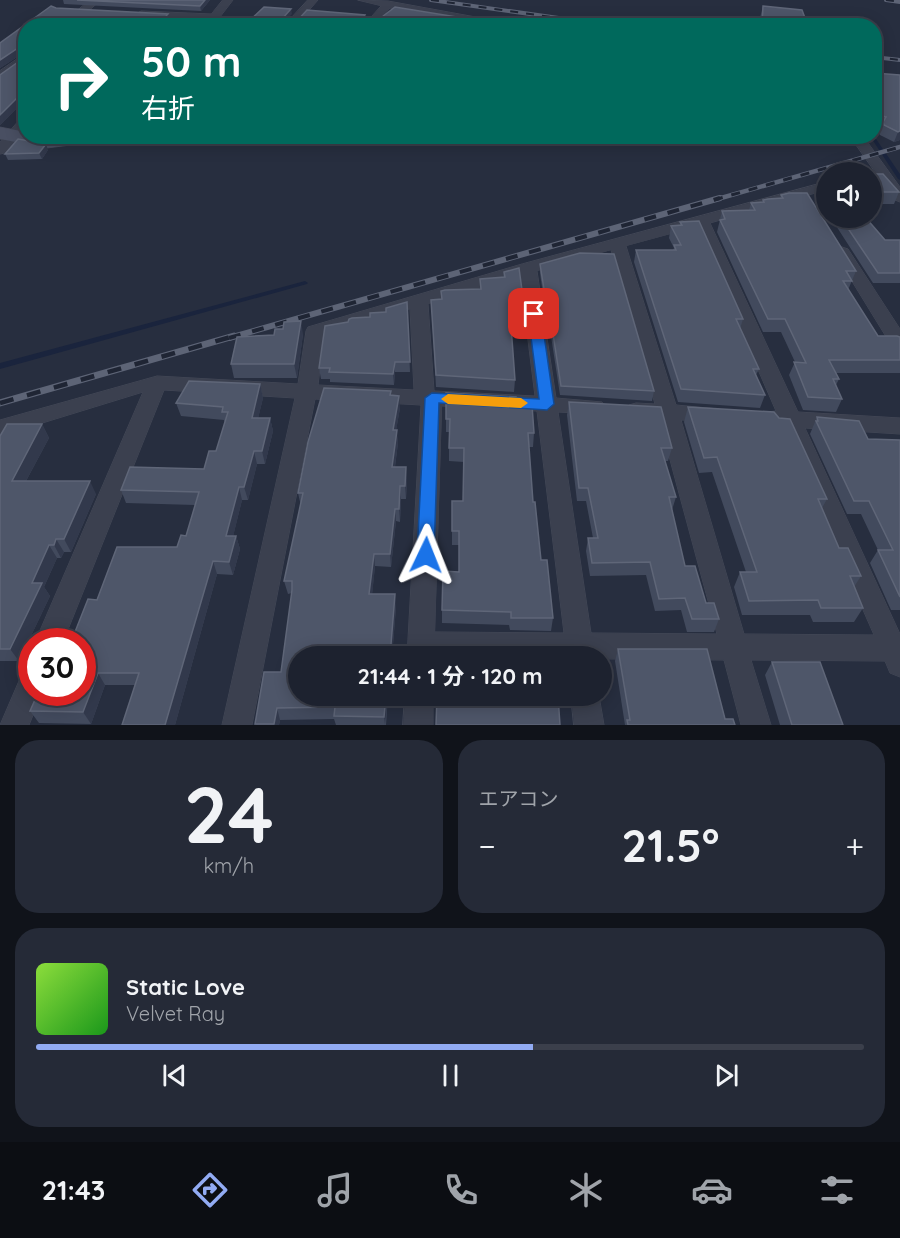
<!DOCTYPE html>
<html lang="ja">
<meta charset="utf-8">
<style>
body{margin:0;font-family:Quicksand,"Noto Sans JP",sans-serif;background:#252a37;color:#f1f3f6;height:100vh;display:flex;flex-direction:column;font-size:22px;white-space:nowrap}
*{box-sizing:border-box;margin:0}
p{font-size:20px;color:#a0a4aa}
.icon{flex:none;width:33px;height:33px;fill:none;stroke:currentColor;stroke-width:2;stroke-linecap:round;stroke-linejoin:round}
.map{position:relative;height:725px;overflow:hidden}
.panel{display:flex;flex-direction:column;gap:15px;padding:15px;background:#10131a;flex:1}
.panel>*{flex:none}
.hud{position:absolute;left:18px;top:18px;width:864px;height:126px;border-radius:24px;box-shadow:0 3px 15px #0003,0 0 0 2px #3b3f4b;background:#00695c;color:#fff;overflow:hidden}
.fabs{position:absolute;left:816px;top:162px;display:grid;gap:12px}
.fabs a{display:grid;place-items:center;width:66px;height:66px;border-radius:50%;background:#1d222f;box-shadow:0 3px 15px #0003,0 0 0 2px #3b3f4b;font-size:30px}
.speed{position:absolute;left:18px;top:628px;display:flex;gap:12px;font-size:30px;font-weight:700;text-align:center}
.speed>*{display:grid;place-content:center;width:78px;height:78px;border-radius:50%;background:#1d222f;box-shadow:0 3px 15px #0003,0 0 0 2px #3b3f4b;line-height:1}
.speed .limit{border:9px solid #d22;background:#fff;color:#111}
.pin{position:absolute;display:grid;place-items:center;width:51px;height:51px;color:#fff;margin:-26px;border-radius:12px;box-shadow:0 3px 9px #0006}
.me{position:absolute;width:66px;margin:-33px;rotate:2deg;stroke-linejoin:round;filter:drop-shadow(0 0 4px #0008)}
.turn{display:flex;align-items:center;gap:21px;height:126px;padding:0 24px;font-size:27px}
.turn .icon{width:78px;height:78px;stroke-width:2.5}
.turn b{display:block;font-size:42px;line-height:51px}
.big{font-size:45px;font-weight:700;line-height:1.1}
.panel .widget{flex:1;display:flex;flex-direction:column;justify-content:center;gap:9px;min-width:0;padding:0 21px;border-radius:24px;background:#252a37}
.panel .dial{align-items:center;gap:0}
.dial b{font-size:78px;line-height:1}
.song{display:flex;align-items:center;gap:18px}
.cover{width:72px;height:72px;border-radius:9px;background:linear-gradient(135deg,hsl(90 70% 55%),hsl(120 70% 35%))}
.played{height:6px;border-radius:3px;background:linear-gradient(90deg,#92abf3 60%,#3b3f4b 60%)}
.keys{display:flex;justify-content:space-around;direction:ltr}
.heat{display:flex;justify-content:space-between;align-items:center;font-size:33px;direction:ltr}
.panel .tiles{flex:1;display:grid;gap:15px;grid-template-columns:1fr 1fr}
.widget:last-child{grid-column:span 2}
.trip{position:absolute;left:288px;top:646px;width:324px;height:60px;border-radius:30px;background:#1d222f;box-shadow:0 3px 15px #0003,0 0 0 2px #3b3f4b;font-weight:700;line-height:60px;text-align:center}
.dock{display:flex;height:96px;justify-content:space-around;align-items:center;background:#0c0e13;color:#a0a4aa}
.dock .icon{width:42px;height:42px}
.dock .active{color:#92abf3}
.dock b{font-size:27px;color:#f1f3f6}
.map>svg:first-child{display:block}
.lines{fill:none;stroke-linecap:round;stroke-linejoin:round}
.stream{fill:#1a243d;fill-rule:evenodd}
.lane-casing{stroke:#444958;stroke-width:1}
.street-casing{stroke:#444958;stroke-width:1}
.secondary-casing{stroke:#444958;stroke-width:1}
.lane{fill:#3b404f;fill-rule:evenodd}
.street{fill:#3b404f;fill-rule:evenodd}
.secondary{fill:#494f62;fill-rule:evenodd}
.rail-far3-casing{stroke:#5d6476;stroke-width:4}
.rail-far2-casing{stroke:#5d6476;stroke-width:4.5}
.rail-far1-casing{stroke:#5d6476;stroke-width:6}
.rail-casing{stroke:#5d6476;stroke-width:7}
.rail-far3{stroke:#1f2534;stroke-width:2;stroke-dasharray:8;stroke-linecap:butt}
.rail-far2{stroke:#1f2534;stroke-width:3;stroke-dasharray:9;stroke-linecap:butt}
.rail-far1{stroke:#1f2534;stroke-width:4;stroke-dasharray:12;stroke-linecap:butt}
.rail{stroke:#1f2534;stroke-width:4.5;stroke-dasharray:14;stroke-linecap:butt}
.wall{fill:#424a5d}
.shaded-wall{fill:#32394c}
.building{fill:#4e5669;stroke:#5f6678;stroke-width:1.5}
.route{fill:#1a73e8;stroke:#114b97;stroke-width:1.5}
.slow{fill:#f59e0b}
</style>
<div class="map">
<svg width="900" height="725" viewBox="0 0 900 725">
<rect width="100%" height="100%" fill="#272e3f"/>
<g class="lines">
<g class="stream">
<polygon points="870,136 874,136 900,174 900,180 898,179"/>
<polygon points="305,281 308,283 307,284 0,369 0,363"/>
</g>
<g class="lane-casing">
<polygon id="lane" points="874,127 879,128 880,129 874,131"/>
</g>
<g class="street-casing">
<g id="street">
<polygon points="90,0 101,0 71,26 59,26"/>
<polygon points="223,0 233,0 213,26 202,26 207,20 141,17 136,14 141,11 211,14"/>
<polygon points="308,0 318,0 295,26 284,26"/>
<polygon points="358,0 388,1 525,26 494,26 390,8 374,26 363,26 381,6"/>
<polygon points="26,53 26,62 0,81 0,71"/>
<polygon points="26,117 26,129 5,153 0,154 0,142 21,118"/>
<polygon points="850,136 863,136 900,187 900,202 895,200"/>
<path d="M 826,182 L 826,190 L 710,223 L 798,412 L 900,418 L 900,434 L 805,428 L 900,634 L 900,677 L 890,673 L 885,661 L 751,660 L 771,725 L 741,725 L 724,660 L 407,657 L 421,405 L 315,399 L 252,725 L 222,725 L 295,398 L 164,390 L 63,642 L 35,642 L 143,392 L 0,436 L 0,420 L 157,376 L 298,384 L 306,331 L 308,327 L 522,264 ZM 696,227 L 776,411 L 758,413 L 754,418 L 758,423 L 783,427 L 874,635 L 744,634 L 681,420 L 712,421 L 719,419 L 722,414 L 719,409 L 676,405 L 626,246 ZM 611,250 L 655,404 L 636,403 L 629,405 L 626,410 L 629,415 L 659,419 L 717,634 L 591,633 L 558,412 L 595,414 L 602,412 L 605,407 L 602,402 L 556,398 L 537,271 ZM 520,276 L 535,396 L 434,391 L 428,304 ZM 410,309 L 414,390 L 318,385 L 324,335 ZM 442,406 L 537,411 L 564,633 L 435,632 Z"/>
<polygon points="842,247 848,249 900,329 900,350 893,348 834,252"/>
<polygon points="32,671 32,693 42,693 29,725 0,725 22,674"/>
<polygon points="405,696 433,696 433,725 403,725"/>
<polygon points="571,696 599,696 604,725 574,725"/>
</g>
</g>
<g class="secondary-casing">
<polygon id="secondary" points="0,127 26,132 26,136 103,136 101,140 94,142 47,148 0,139"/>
</g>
<use href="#lane" class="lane"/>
<use href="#street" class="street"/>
<use href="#secondary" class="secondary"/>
<g class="rail-far3-casing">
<g id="rail-far3">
<polyline points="431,0 615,26"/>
<polyline points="886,0 900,2"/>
<polyline points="874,57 900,60"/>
</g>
</g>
<g class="rail-far2-casing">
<polyline id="rail-far2" points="714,200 900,147"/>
</g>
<g class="rail-far1-casing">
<polyline id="rail-far1" points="229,338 720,198"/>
</g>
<g class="rail-casing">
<polyline id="rail" points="0,403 234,336"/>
</g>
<use href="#rail-far3" class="rail-far3"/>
<use href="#rail-far2" class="rail-far2"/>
<use href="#rail-far1" class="rail-far1"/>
<use href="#rail" class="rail"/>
</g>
<g class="wall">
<polygon points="63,0 210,0 201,11 64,4"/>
<polygon points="51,6 56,8 168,14 170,20 164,26 26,26 26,108 21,104 0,125 0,75 25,57 25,52 0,68 0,43"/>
<polygon points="763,6 808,26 760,26 760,18"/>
<polygon points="874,73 900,75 900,140 894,142 880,135 879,132 881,127 875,125 874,123"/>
<polygon points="48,150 42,159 8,160 5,154"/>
<polygon points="872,174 899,192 894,204 872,204"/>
<polygon points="826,184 826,211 816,195 820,186"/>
<polygon points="781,195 856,271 848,290 878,336 900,337 900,373 836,373 839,379 836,385 842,399 836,412 803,410 789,375 795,362 781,332 763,332 717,232 722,211 749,210 751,203 762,202 763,200 780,198"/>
<polygon points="831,218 866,218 885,240 900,240 900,283 873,283"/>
<polygon points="680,222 743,319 740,329 759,369 756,375 765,395 760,408 678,402 634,262 636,250 673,250 674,248 669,238 671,226 680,226"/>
<polygon points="540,264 654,391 652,401 560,395 549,323 547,323 540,273"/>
<polygon points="504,272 525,312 524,324 511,324 515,380 514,392 436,387 431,300 441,299 441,291 480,289 480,279 503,277"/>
<polygon points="407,302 410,372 395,372 394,385 330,382 330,379 321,379 319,368 348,322 370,317"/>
<polygon points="303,334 297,378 234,378 231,364"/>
<polygon points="260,384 263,398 258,418 270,418 273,431 265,464 257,464 248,500 242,500 233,536 236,536 240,549 233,575 217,574 175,725 122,725 135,685 105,685 91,724 39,723 30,711 73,637 97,600 177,547 186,536 195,505 126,503 121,490 204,469 216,451 225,423 224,420 181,416 176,403"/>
<polygon points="446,393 516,405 534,433 533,447 529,447 533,502 541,560 553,618 551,631 510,630 509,625 442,623 442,610 459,572 459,545 452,545 452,501 463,501 464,462 449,461 449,432 446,432"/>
<polygon points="391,395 400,408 396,430 398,443 395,467 407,480 406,499 401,499 400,522 396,521 391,567 375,566 372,594 396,607 392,657 298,657 388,696 386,725 336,725 334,719 280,720 279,725 255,725 281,672 292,593 288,594 284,581 301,506 298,493"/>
<polygon points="569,402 672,448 668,461 665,461 676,497 672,510 685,566 706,603 719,619 714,632 687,632 681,610 655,611 646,575 590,576 586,551 588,538 593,538 586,501 577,501 567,415"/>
<polygon points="688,407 827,499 822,508 839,548 861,576 854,587 863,608 854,622 813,622 810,615 742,615 734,587 740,572 746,572 712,472 699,473 684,422"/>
<polygon points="817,417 868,439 900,440 900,610 891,610 870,563 878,550 861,514 847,514 810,434"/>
<polygon points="42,424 49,438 26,481 96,494 71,552 64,552 61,558 57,558 44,587 50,596 19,661 0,661 0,436"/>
<polygon points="618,649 725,719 735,725 625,725 615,661"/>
<polygon points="772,662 843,725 780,725 765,675"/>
<polygon points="437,696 563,696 561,707 559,707"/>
</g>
<g class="shaded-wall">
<polygon points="205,0 210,0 201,11 200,6"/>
<polygon points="291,9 292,14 282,24 282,19"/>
<polygon points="168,14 170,20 164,26 157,26"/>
<polygon points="24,44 26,51 0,68 0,60"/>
<polygon points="18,97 21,104 0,125 0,115"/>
<polygon points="900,131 900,140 894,142 898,132"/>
<polygon points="46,144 48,150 42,159 39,153"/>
<polygon points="301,321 303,334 297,378 294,364"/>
<polygon points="395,362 395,372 394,385 393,374"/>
<polygon points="260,384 263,398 255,431 252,418"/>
<polygon points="399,396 400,408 394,443 393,430"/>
<polygon points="270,418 273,431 265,464 262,451"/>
<polygon points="42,424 49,438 19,494 12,481"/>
<polygon points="397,430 398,443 393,480 392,467"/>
<polygon points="254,451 257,464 248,500 244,487"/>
<polygon points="406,467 407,480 406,499 405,486"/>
<polygon points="90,481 96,494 71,552 64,539"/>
<polygon points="400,486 401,499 400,522 399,509"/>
<polygon points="239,487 242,500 230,549 226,536"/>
<polygon points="395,509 396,521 391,567 390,554"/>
<polygon points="236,536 240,549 233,575 229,562"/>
<polygon points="56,539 64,552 61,558 54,545"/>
<polygon points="49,545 57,558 44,587 50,596 19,661 10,649 32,583"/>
<polygon points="374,554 375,566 371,607 369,594"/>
<polygon points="213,561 217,574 175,725 165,725"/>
<polygon points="395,594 396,607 392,657 390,657"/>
<polygon points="98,673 105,685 91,724 83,712"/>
<polygon points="386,696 388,696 385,725 384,717"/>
<polygon points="277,708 280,720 279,725 274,725 274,724"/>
</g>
<g class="building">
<polygon points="77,0 205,0 200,6"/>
<polygon points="51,6 56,8 168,14 157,26 26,26 26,104 18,97 0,115 0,75 25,57 24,44 0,60 0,43"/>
<polygon points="763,6 802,10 808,26 762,26"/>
<polygon points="264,7 291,9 282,19 283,23 296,22 307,10 365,15 361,22 374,23 395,7 494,23 534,24 533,26 244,26"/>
<polygon points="874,73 900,75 900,131 898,132 884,125 883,122 886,117 879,115 874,106"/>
<polygon points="18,139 46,144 39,153 5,154"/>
<polygon points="872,174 883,174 899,192 872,192"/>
<polygon points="826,184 826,196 820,186"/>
<polygon points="789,193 807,193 856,271 846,271 852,281 843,281 878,336 897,336 900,337 900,360 829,360 839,379 833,379 842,399 808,397 794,362 806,363 785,319 768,319 720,220 725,219 722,211 755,210 751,203 764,202 763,200 768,199 783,198 781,195"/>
<polygon points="841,218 866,218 885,240 900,240 900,273 878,273"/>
<polygon points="699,221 743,319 736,319 759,369 753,369 765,395 681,389 636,250 676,250 674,245 681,245 671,226 682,225 680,222"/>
<polygon points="580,253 614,254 654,391 561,386 550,314 548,314 540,264"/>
<polygon points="519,268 525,312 510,312 515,380 436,375 431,300 442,299 441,291 445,290 481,289 480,279 505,277 504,272"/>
<polygon points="407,302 410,362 395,362 393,374 329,372 330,368 319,368 325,326 348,322 349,319 352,318 370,317 370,313 386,312 386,308"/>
<polygon points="301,321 294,364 231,364 237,337 274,335 275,329 283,329 284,322"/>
<polygon points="189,381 260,384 252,418 270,418 262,451 254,451 244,487 239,487 226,536 236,536 229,562 213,561 165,725 122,725 139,673 98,673 83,712 30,711 38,693 82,693 82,642 59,642 61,637 73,637 88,599 97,600 117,547 177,547 181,535 186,536 199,492 121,490 130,467 204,469 209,451 216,451 228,412 222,412 223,407 176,403"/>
<polygon points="324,388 391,391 390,395 399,396 393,430 397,430 392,467 406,467 405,486 400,486 399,509 395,509 390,554 374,554 369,594 395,594 390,657 298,657 298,696 386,696 384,717 334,716 335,707 277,708 274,724 255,724 264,672 281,672 292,590 292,581 284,581 303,493 298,493 308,442"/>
<polygon points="446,393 516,397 516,405 532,405 534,433 528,433 533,502 535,502 541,560 547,560 553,618 511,618 511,612 442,610 443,571 459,572 459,531 452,531 452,501 463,501 464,448 449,448 450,419 446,419"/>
<polygon points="569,402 661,407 672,448 661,448 676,497 669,497 685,566 695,566 706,603 714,603 719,619 692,619 685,598 659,599 650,562 592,563 588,538 598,538 588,488 579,488"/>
<polygon points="688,407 774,412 779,418 790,419 827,499 818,499 839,548 848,548 861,576 850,576 863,608 821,608 818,600 749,601 740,572 757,572 717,457 704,458"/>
<polygon points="817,417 859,421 868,439 900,440 900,597 878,550 893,550 869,501 854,501 816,421 818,421"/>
<polygon points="7,424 42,424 12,481 90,481 64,539 56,539 54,545 49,545 32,583 42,583 10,649 0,649 0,436"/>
<polygon points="513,648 557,648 558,657 464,657 464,652 513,652"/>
<polygon points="618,649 707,649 725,719 733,719 735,725 628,725 627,720 630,720"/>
<polygon points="772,662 820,662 843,725 792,725"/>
<polygon points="437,696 558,696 560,725 436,725"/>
</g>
<polygon class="route" points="534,310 541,314 554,404 547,410 439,403 434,555 432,560 426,562 419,560 417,555 425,398 432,393 539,399 528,314"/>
<polygon class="slow" points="448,394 521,398 528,403 521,408 448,404 441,399"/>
</svg>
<div class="fabs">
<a><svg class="icon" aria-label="sound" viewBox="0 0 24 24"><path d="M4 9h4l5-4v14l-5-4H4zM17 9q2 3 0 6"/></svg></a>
</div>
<div class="speed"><div class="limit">30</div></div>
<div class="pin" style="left:534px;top:314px;background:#d93025"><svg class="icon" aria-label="arrive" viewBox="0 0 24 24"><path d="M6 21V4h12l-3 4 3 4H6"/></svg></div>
<svg class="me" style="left:426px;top:555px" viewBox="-20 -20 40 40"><path d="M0-17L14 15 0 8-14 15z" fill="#1a73e8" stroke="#fff" stroke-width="4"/></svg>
<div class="trip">21:44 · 1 分 · 120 m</div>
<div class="hud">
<div class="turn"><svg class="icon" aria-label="right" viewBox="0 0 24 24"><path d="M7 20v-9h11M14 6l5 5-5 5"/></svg><div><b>50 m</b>右折</div></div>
</div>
</div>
<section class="panel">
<div class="tiles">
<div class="widget dial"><b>24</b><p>km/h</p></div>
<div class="widget"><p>エアコン</p>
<div class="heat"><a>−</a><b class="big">21.5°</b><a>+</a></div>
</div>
<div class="widget">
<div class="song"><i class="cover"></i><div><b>Static Love</b><p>Velvet Ray</p></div></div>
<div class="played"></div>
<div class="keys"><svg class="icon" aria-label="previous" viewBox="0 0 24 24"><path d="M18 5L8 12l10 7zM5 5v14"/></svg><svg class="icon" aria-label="pause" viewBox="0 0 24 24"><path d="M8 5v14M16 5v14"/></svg><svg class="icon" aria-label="next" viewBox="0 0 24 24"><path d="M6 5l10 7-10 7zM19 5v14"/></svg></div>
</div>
</div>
</section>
<nav class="dock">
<b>21:43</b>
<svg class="icon active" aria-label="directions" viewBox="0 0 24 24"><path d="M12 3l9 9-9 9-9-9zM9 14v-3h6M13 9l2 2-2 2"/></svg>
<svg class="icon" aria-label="music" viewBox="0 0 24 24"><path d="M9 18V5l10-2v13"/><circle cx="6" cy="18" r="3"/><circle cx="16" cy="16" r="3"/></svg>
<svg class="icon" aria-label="phone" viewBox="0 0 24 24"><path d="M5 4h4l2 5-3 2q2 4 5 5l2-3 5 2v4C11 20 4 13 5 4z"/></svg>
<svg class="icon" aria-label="climate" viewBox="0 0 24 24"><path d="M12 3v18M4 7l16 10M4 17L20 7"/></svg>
<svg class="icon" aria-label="car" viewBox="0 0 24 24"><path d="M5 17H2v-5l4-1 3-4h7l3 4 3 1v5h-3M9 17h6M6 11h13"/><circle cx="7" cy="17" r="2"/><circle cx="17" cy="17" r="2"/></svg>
<svg class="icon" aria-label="filters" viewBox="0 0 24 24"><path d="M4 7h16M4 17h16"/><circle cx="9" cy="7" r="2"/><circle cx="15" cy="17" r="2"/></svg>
</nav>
